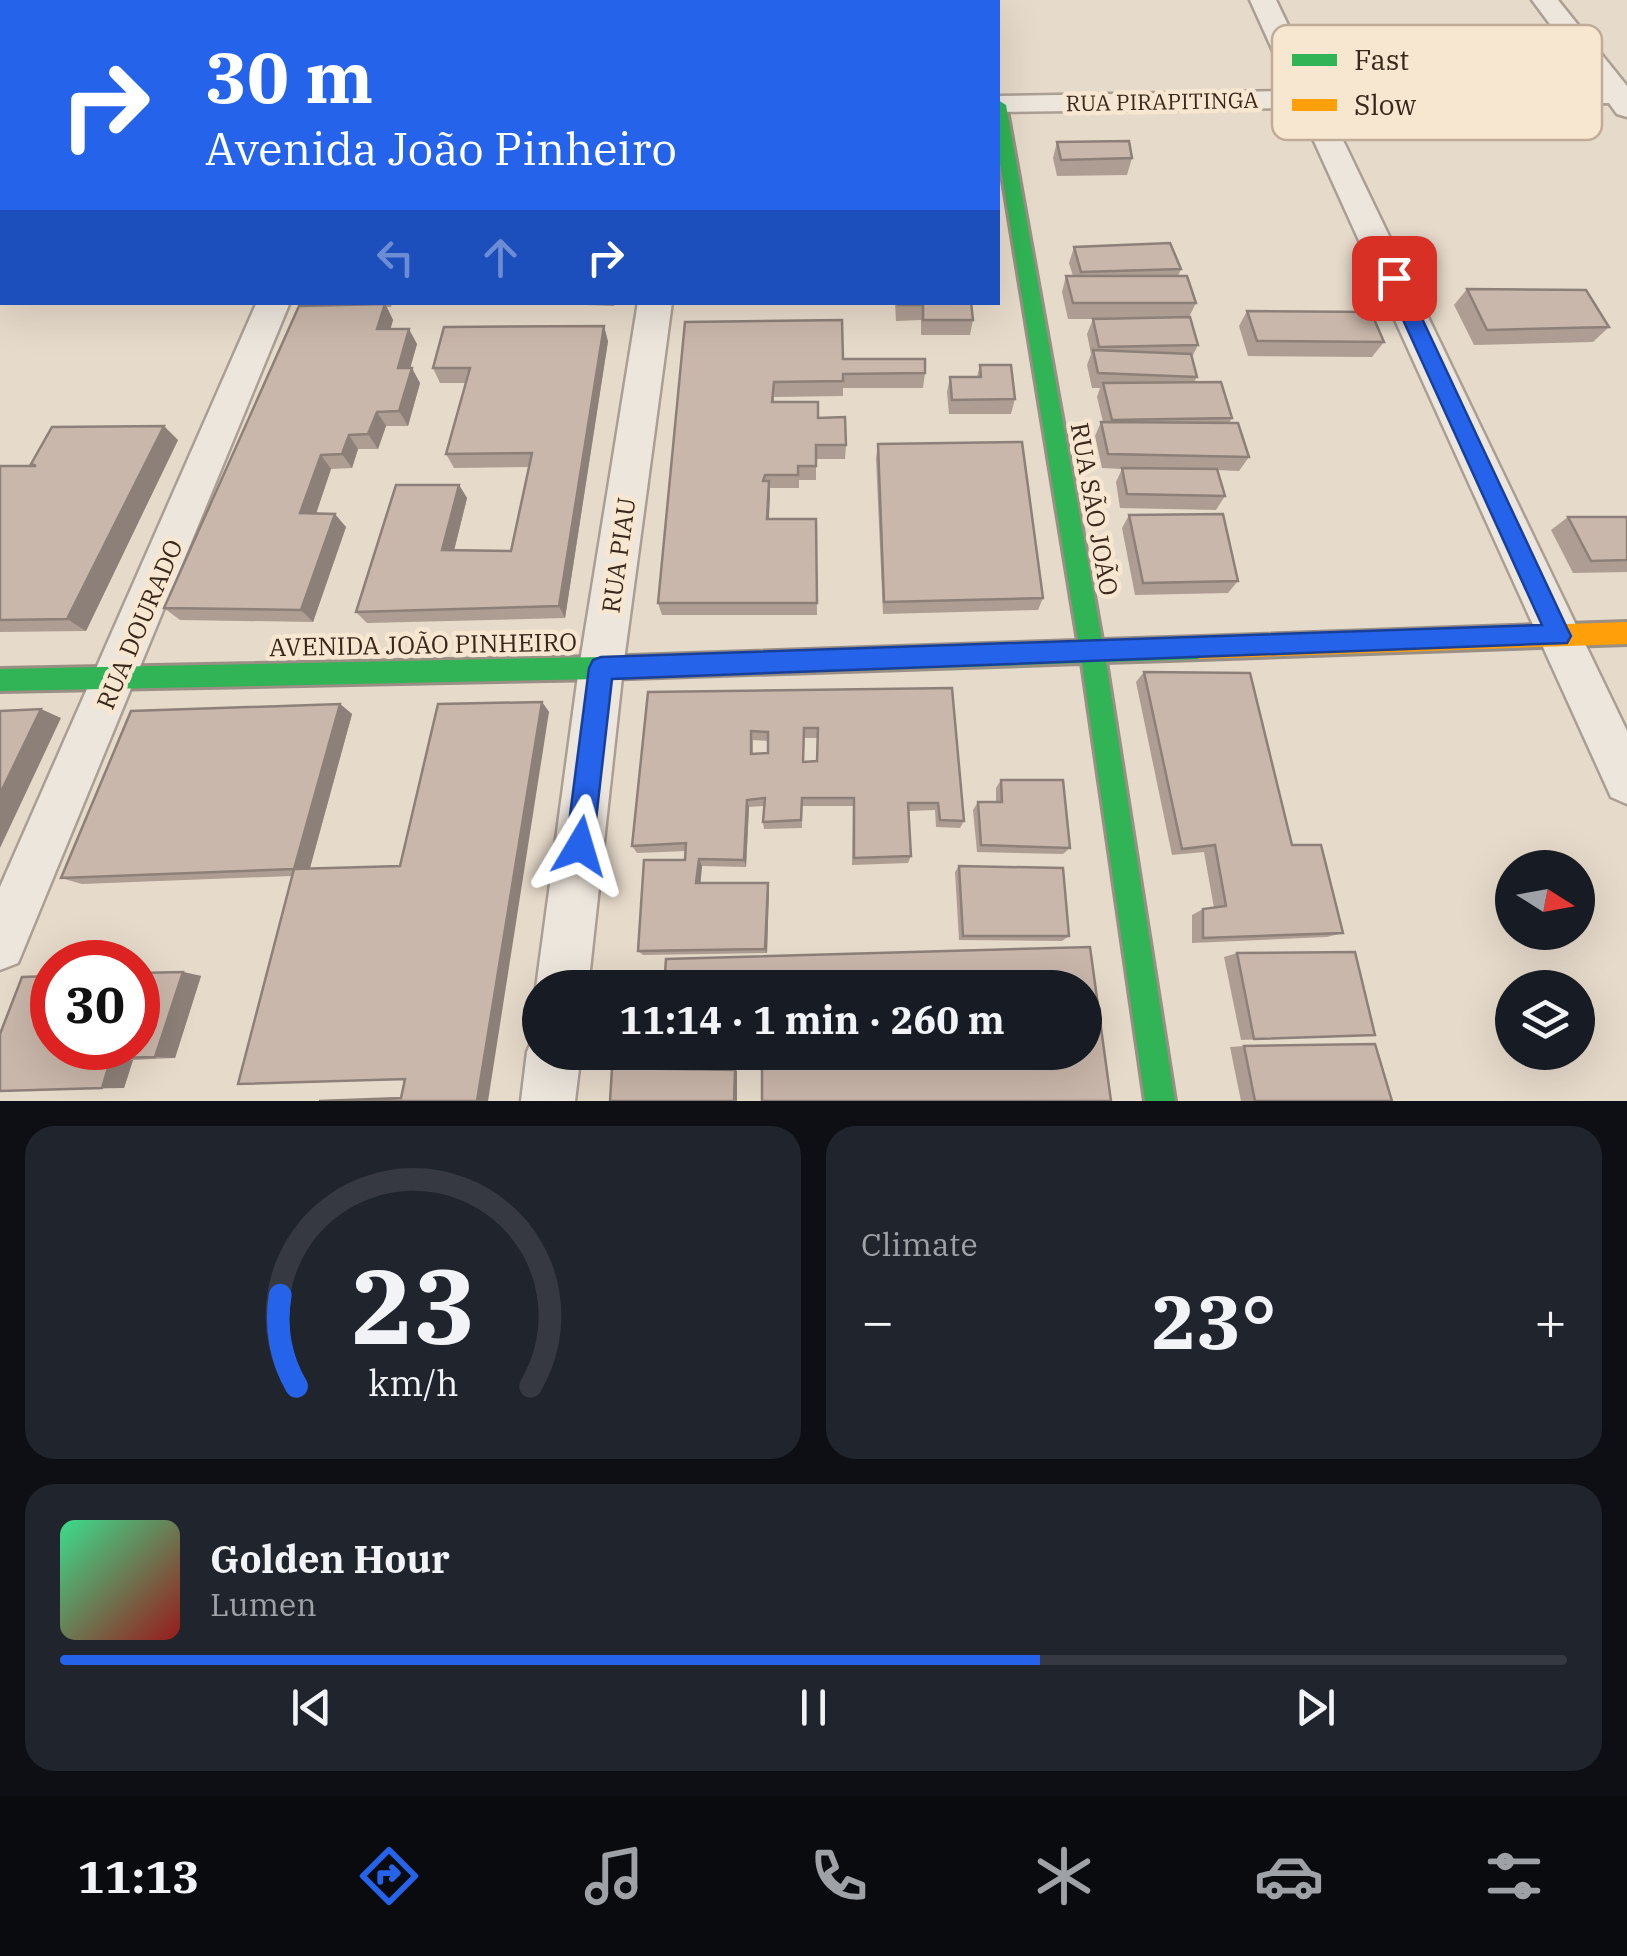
<!DOCTYPE html>
<meta charset="utf-8">
<style>
body{margin:0;font-family:"IBM Plex Serif",serif;background:#20242c;color:#f1f3f6;height:100vh;display:flex;flex-direction:column;font-size:38px;white-space:nowrap}
*{box-sizing:border-box;margin:0}
p{font-size:32px;color:#9ea1a6}
.icon{flex:none;width:55px;height:55px;fill:none;stroke:currentColor;stroke-width:2;stroke-linecap:round;stroke-linejoin:round}
.map{position:relative;height:1101px;overflow:hidden}
.drawer{display:flex;flex-direction:column;gap:25px;padding:25px;background:#0d0f14;flex:1}
.drawer>*{flex:none}
.hud{position:absolute;left:0px;top:0px;width:1000px;height:305px;box-shadow:0 10px 40px #0002;background:#2563eb;color:#fff;overflow:hidden}
.needle{width:65px;rotate:101deg}
.tools{position:absolute;left:1495px;top:850px;display:grid;gap:20px}
.tools a{display:grid;place-items:center;width:100px;height:100px;border-radius:50%;background:#171b24;box-shadow:0 10px 40px #0002;font-size:50px}
.speed{position:absolute;left:30px;top:940px;display:flex;gap:20px;font-size:50px;font-weight:700;text-align:center}
.speed>*{display:grid;place-content:center;width:130px;height:130px;border-radius:50%;background:#171b24;box-shadow:0 10px 40px #0002;line-height:1}
.speed .limit{border:15px solid #d22;background:#fff;color:#111}
.pin{position:absolute;display:grid;place-items:center;width:85px;height:85px;color:#fff;margin:-42px;border-radius:20px;box-shadow:0 5px 15px #0006}
.me{position:absolute;width:110px;margin:-55px;rotate:7deg;stroke-linejoin:round;filter:drop-shadow(0 0 8px #0008)}
.turn{display:flex;align-items:center;gap:35px;height:210px;padding:0 40px;font-size:45px}
.turn .icon{width:130px;height:130px;stroke-width:2.5}
.turn b{display:block;font-size:70px;line-height:85px}
.lanes{display:flex;align-items:center;height:95px;padding:0 40px;background:#0003;justify-content:center;gap:50px;direction:ltr}
.lanes .off{opacity:.35}
.big{font-size:75px;font-weight:700;line-height:1.1}
.drawer .tile{flex:1;display:flex;flex-direction:column;justify-content:center;gap:15px;min-width:0;padding:0 35px;border-radius:30px;background:#20242c}
.drawer .dial{align-items:center;gap:0}
.dial svg{height:260px;overflow:visible;fill:none;stroke:#363941;stroke-width:7;stroke-linecap:round;text-anchor:middle}
.dial text{fill:#f1f3f6;stroke:none}
.song{display:flex;align-items:center;gap:30px}
.cover{width:120px;height:120px;border-radius:15px;background:linear-gradient(135deg,hsl(150 70% 55%),hsl(0 70% 35%))}
.played{height:10px;border-radius:5px;background:linear-gradient(90deg,#2563eb 65%,#363941 65%)}
.keys{display:flex;justify-content:space-around;direction:ltr}
.heat{display:flex;justify-content:space-between;align-items:center;font-size:55px;direction:ltr}
.drawer .tiles{flex:1;display:grid;gap:25px;grid-template-columns:1fr 1fr}
.tile:last-child{grid-column:span 2}
.trip{position:absolute;left:522px;top:970px;width:580px;height:100px;border-radius:50px;background:#171b24;box-shadow:0 10px 40px #0002;font-weight:700;line-height:100px;text-align:center}
.menu{display:flex;height:160px;justify-content:space-around;align-items:center;background:#090b0e;color:#9ea1a6}
.menu .icon{width:70px;height:70px}
.menu .selected{color:#2563eb}
.menu b{font-size:45px;color:#f1f3f6}
.map>svg:first-child{display:block}
.lines{fill:none;stroke-linecap:round;stroke-linejoin:round}
.street-casing{stroke:#ab9f94;stroke-width:5}
.fast-casing{stroke:#9a8f84;stroke-width:6}
.slow-casing{stroke:#9a8f84;stroke-width:6}
.street{fill:#ede6dd;fill-rule:evenodd}
.fast{fill:#30b455;fill-rule:evenodd}
.slow{fill:#ff9f0a;fill-rule:evenodd}
.wall{fill:#ae9d93;fill-rule:evenodd}
.shaded-wall{fill:#8d8078}
.building{fill:#cab7ab;stroke:#8d8078;stroke-width:2.5;fill-rule:evenodd}
.route{fill:#2563eb;stroke:#184099;stroke-width:2.5}
.labels{text-anchor:middle;dominant-baseline:central;stroke-width:9;stroke-linejoin:round;paint-order:stroke}
.far-street-label{font-size:22px;fill:#3a271c;stroke:#f8e7d0}
.street-label{font-size:25px;fill:#3a271c;stroke:#f8e7d0}
.key{fill:#f8e7d0;stroke:#bfad9a;stroke-width:2.5}
.key-label{font-size:28px;fill:#3a271c}
</style>
<div class="map">
<svg width="1627" height="1101" viewBox="0 0 1627 1101">
<rect width="100%" height="100%" fill="#e6daca"/>
<g class="lines">
<g class="street-casing">
<g id="street">
<polygon points="682,0 708,0 708,2 683,2"/>
<polygon points="1250,0 1276,0 1319,90 1596,86 1532,0 1558,0 1627,86 1627,117 1617,114 1609,103 1327,107 1627,731 1627,804 1611,797 1299,108 998,112 998,96 1291,91"/>
<polygon points="2,126 2,147 0,148 0,127"/>
<polygon points="257,302 290,302 18,963 0,970 0,887"/>
<polygon points="638,302 672,302 623,668 588,988 540,988 540,997 536,988 579,668"/>
<polygon points="540,1031 540,1052 581,1052 575,1101 521,1101 527,1052 535,1033"/>
</g>
</g>
<g class="fast-casing">
<g id="fast">
<polygon points="971,0 985,0 986,2 972,2"/>
<polygon points="998,100 1006,105 1102,640 1200,637 1208,640 1212,648 1208,656 1200,659 1106,662 1175,1101 1145,1101 1082,663 601,679 0,691 0,669 601,657 1078,641 998,150"/>
</g>
</g>
<g class="slow-casing">
<polygon id="slow" points="1627,622 1627,644 1200,659 1192,656 1188,648 1192,640 1200,637"/>
</g>
<use href="#street" class="street"/>
<use href="#fast" class="fast"/>
<use href="#slow" class="slow"/>
</g>
<g class="wall">
<rect x="805" y="0" width="30" height="2"/>
<polygon points="2,136 2,295 0,295 0,140"/>
<polygon points="1057,142 1132,158 1127,175 1057,176 1053,158"/>
<polygon points="1074,247 1181,269 1178,276 1196,303 1189,317 1198,345 1192,357 1197,377 1194,382 1232,418 1229,423 1249,457 1239,471 1217,470 1225,496 1216,510 1120,508 1116,482 1122,469 1102,468 1095,436 1101,422 1103,422 1097,397 1100,388 1092,388 1087,365 1091,354 1087,334 1093,319 1068,319 1062,292 1066,276 1073,276 1069,263"/>
<polygon points="1467,289 1609,327 1593,342 1474,345 1454,305"/>
<polygon points="318,302 393,302 391,307 387,307 393,320 390,329 417,344 410,368 420,383 408,426 386,426 378,449 358,449 352,468 331,469 316,513 346,527 313,622 180,620 164,608 320,305"/>
<polygon points="504,302 614,302 614,306"/>
<polygon points="895,302 971,302 973,320 970,335 921,335 921,320 896,321"/>
<polygon points="1247,311 1384,342 1372,357 1248,356 1239,326"/>
<polygon points="685,322 843,359 925,373 923,388 843,388 843,396 774,397 774,402 818,418 846,445 845,459 816,459 816,480 799,480 799,488 770,488 769,519 816,519 817,615 662,615 658,603"/>
<polygon points="608,341 565,618 367,623 356,612 459,485 467,498 454,550 511,551 529,467 454,468 446,454 466,383 440,383 433,368"/>
<polygon points="980,365 1015,399 1011,414 949,414 947,392 950,377 977,377"/>
<polygon points="178,440 86,631 0,632 0,466 33,466"/>
<polygon points="878,444 1043,598 1038,610 883,614 876,458"/>
<polygon points="1129,515 1238,581 1228,593 1135,595 1122,528"/>
<polygon points="1568,517 1627,517 1627,572 1573,573 1551,530"/>
<polygon points="1144,672 1292,845 1343,933 1327,937 1192,943 1192,915 1203,909 1214,908 1204,852 1172,855 1136,682"/>
<path d="M 952,688 L 964,821 L 960,828 L 936,827 L 935,810 L 909,811 L 911,856 L 908,863 L 852,865 L 853,806 L 802,806 L 802,828 L 764,829 L 763,822 L 764,806 L 749,807 L 746,867 L 702,866 L 700,883 L 769,889 L 767,953 L 643,955 L 638,951 L 685,860 L 686,851 L 637,853 L 632,846 L 648,692 ZM 804,738 L 817,738 L 817,761 L 803,762 ZM 753,740 L 768,741 L 768,753 L 753,754 Z"/>
<polygon points="542,702 549,712 401,1098 404,1080 238,1084 292,876 82,884 61,878 340,704 352,714 310,868 400,866"/>
<polygon points="1001,780 1070,848 1063,854 977,852 973,810 978,802 996,802 996,788"/>
<polygon points="959,866 1069,936 1062,941 959,940 955,872"/>
<polygon points="1090,947 1111,1101 762,1101 762,1064 852,1057 852,1052 1085,1052 1085,988 664,988 666,959"/>
<polygon points="1237,953 1375,1035 1241,1040 1224,957"/>
<polygon points="183,972 201,976 175,1058 133,1060 124,1088 0,1091"/>
<polygon points="1244,1046 1392,1101 1241,1101 1230,1047"/>
</g>
<g class="shaded-wall">
<polygon points="2,64 2,97 1,99 0,67"/>
<polygon points="385,304 393,320 386,345 377,329"/>
<polygon points="604,326 608,341 565,618 559,606"/>
<polygon points="409,329 417,344 406,383 398,368"/>
<polygon points="412,368 420,383 408,426 399,411"/>
<polygon points="377,412 386,426 378,449 368,434"/>
<polygon points="164,426 178,440 86,631 67,619"/>
<polygon points="349,435 358,449 352,468 342,454"/>
<polygon points="321,455 331,469 312,526 300,513"/>
<polygon points="769,481 770,495 768,532 767,519"/>
<polygon points="459,485 467,498 451,563 442,550"/>
<polygon points="335,514 346,527 313,622 301,610"/>
<polygon points="542,702 549,712 488,1101 477,1101"/>
<polygon points="340,704 352,714 308,875 294,869"/>
<polygon points="41,709 61,718 0,848 0,794"/>
<polygon points="747,800 749,807 746,867 744,860"/>
<polygon points="699,859 702,866 700,889 696,883"/>
<polygon points="768,883 769,889 767,953 765,949"/>
<polygon points="183,972 201,976 175,1058 155,1057"/>
<polygon points="111,1058 133,1060 124,1088 102,1088"/>
<polygon points="735,1070 737,1071 737,1101 734,1101"/>
</g>
<g class="building">
<polygon points="0,0 53,0 51,2 2,2 2,64 0,67"/>
<polygon points="222,0 221,2 97,2 98,1"/>
<rect x="716" y="0" width="75" height="2"/>
<rect x="886" y="0" width="61" height="2"/>
<polygon points="2,136 2,279 0,279 0,140"/>
<polygon points="1129,141 1132,158 1061,160 1057,142"/>
<polygon points="1170,243 1181,269 1081,272 1074,247"/>
<polygon points="1066,276 1187,276 1196,303 1073,303"/>
<polygon points="1467,289 1586,290 1609,327 1487,330"/>
<polygon points="898,302 971,302 973,320 923,320 923,305 898,305"/>
<polygon points="385,304 377,329 409,329 398,368 412,368 399,411 377,412 368,434 349,435 342,454 321,455 300,513 335,514 301,610 164,608 299,306"/>
<polygon points="1247,311 1371,312 1384,342 1257,341"/>
<polygon points="1190,317 1198,345 1099,347 1093,319"/>
<polygon points="842,320 843,359 925,359 925,373 843,374 843,381 774,382 772,402 818,402 818,418 845,417 846,445 816,445 816,466 798,466 798,475 765,475 763,481 769,481 767,519 816,519 817,603 658,603 685,322"/>
<polygon points="604,326 559,606 356,612 396,485 459,485 442,550 511,551 532,453 446,454 470,368 433,368 444,327"/>
<polygon points="1093,350 1191,354 1197,377 1098,373"/>
<polygon points="980,365 1011,365 1015,399 952,400 950,377 981,377"/>
<polygon points="1221,382 1232,418 1112,420 1103,383"/>
<polygon points="1101,422 1238,423 1249,457 1108,454"/>
<polygon points="164,426 67,619 0,620 0,466 36,466 31,464 52,427"/>
<polygon points="1022,442 1043,598 884,602 878,444"/>
<polygon points="1122,468 1217,469 1225,496 1127,494"/>
<polygon points="1223,514 1238,581 1143,583 1129,515"/>
<polygon points="1568,517 1627,517 1627,560 1591,561"/>
<polygon points="1144,672 1250,673 1292,845 1321,845 1343,933 1203,938 1203,909 1226,906 1215,845 1182,849"/>
<path d="M 952,688 L 964,821 L 940,820 L 938,803 L 908,803 L 911,856 L 854,858 L 854,798 L 802,798 L 801,820 L 763,822 L 765,798 L 747,800 L 744,860 L 699,859 L 696,883 L 768,883 L 765,949 L 638,951 L 644,860 L 685,860 L 686,843 L 632,846 L 648,692 ZM 804,728 L 818,728 L 817,761 L 803,762 ZM 751,731 L 768,732 L 768,753 L 751,754 Z"/>
<polygon points="542,702 477,1101 319,1101 401,1098 405,1079 238,1084 294,869 400,866 438,704"/>
<polygon points="340,704 294,869 61,878 131,711"/>
<polygon points="41,709 0,794 0,711"/>
<polygon points="1001,780 1063,780 1070,848 981,845 978,802 1002,802"/>
<polygon points="959,866 1063,868 1069,936 963,936"/>
<polygon points="1090,947 1111,1101 762,1101 762,1064 853,1057 853,1052 1085,1052 1085,988 854,988 854,985 820,986 820,988 664,988 666,959"/>
<polygon points="1355,952 1375,1035 1254,1039 1237,953"/>
<polygon points="183,972 155,1057 111,1058 102,1088 0,1091 0,1034 22,977 52,976 52,1048 138,1048 138,973"/>
<polygon points="1375,1044 1392,1101 1255,1101 1244,1046"/>
<polygon points="659,1052 714,1052 714,1058 659,1060"/>
<polygon points="612,1068 735,1070 734,1101 610,1101"/>
</g>
<polygon class="route" points="1394,271 1403,278 1567,628 1571,636 1567,643 612,679 593,846 589,855 580,859 570,855 566,846 589,668 593,660 601,657 1542,625 1384,278"/>
<g class="labels">
<g class="far-street-label">
<text transform="translate(1162 101) rotate(-1)">RUA PIRAPITINGA</text>
</g>
<g class="street-label">
<text transform="translate(1095 509) rotate(80)">RUA SÃO JOÃO</text>
<text transform="translate(618 555) rotate(-82)">RUA PIAU</text>
<text transform="translate(139 624) rotate(-67)">RUA DOURADO</text>
<text transform="translate(423 644) rotate(-1)">AVENIDA JOÃO PINHEIRO</text>
</g>
</g>
<rect x="1272" y="25" width="330" height="115" rx="15" class="key"/>
<rect x="1292" y="54" width="45" height="12" fill="#30b455"/>
<rect x="1292" y="99" width="45" height="12" fill="#ff9f0a"/>
<g class="key-label">
<text x="1354" y="70">Fast</text>
<text x="1354" y="115">Slow</text>
</g>
</svg>
<div class="tools">
<a><svg class="needle" viewBox="-14 -14 28 28"><path d="M0-13l5 13h-10z" fill="#e53935"/><path d="M0 13l5-13h-10z" fill="#9ea1a6"/></svg></a>
<a><svg class="icon" aria-label="layers" viewBox="0 0 24 24"><path d="M12 4l9 5-9 5-9-5zM3 14l9 5 9-5"/></svg></a>
</div>
<div class="speed"><div class="limit">30</div></div>
<div class="pin" style="left:1394px;top:278px;background:#d93025"><svg class="icon" aria-label="arrive" viewBox="0 0 24 24"><path d="M6 21V4h12l-3 4 3 4H6"/></svg></div>
<svg class="me" style="left:580px;top:846px" viewBox="-20 -20 40 40"><path d="M0-17L14 15 0 8-14 15z" fill="#2563eb" stroke="#fff" stroke-width="4"/></svg>
<div class="trip">11:14 · 1 min · 260 m</div>
<div class="hud">
<div class="turn"><svg class="icon" aria-label="right" viewBox="0 0 24 24"><path d="M7 20v-9h11M14 6l5 5-5 5"/></svg><div><b>30 m</b>Avenida João Pinheiro</div></div>
<div class="lanes"><svg class="icon off" aria-label="left" viewBox="0 0 24 24"><path d="M17 20v-9H6M10 6l-5 5 5 5"/></svg><svg class="icon off" aria-label="ahead" viewBox="0 0 24 24"><path d="M12 20V5M6 11l6-6 6 6"/></svg><svg class="icon" aria-label="right" viewBox="0 0 24 24"><path d="M7 20v-9h11M14 6l5 5-5 5"/></svg></div>
</div>
</div>
<section class="drawer">
<div class="tiles">
<div class="tile dial"><svg viewBox="0 0 100 80">
<path d="M14 69A42 42 0 1 1 86 69"/>
<path d="M14 69A42 42 0 0 1 9 41" stroke="#2563eb"/>
<text x="50" y="56" font-size="32" font-weight="700">23</text>
<text x="50" y="72" font-size="11">km/h</text>
</svg></div>
<div class="tile"><p>Climate</p>
<div class="heat"><a>−</a><b class="big">23°</b><a>+</a></div>
</div>
<div class="tile">
<div class="song"><i class="cover"></i><div><b>Golden Hour</b><p>Lumen</p></div></div>
<div class="played"></div>
<div class="keys"><svg class="icon" aria-label="previous" viewBox="0 0 24 24"><path d="M18 5L8 12l10 7zM5 5v14"/></svg><svg class="icon" aria-label="pause" viewBox="0 0 24 24"><path d="M8 5v14M16 5v14"/></svg><svg class="icon" aria-label="next" viewBox="0 0 24 24"><path d="M6 5l10 7-10 7zM19 5v14"/></svg></div>
</div>
</div>
</section>
<nav class="menu">
<b>11:13</b>
<svg class="icon selected" aria-label="directions" viewBox="0 0 24 24"><path d="M12 3l9 9-9 9-9-9zM9 14v-3h6M13 9l2 2-2 2"/></svg>
<svg class="icon" aria-label="music" viewBox="0 0 24 24"><path d="M9 18V5l10-2v13"/><circle cx="6" cy="18" r="3"/><circle cx="16" cy="16" r="3"/></svg>
<svg class="icon" aria-label="phone" viewBox="0 0 24 24"><path d="M5 4h4l2 5-3 2q2 4 5 5l2-3 5 2v4C11 20 4 13 5 4z"/></svg>
<svg class="icon" aria-label="climate" viewBox="0 0 24 24"><path d="M12 3v18M4 7l16 10M4 17L20 7"/></svg>
<svg class="icon" aria-label="car" viewBox="0 0 24 24"><path d="M5 17H2v-5l4-1 3-4h7l3 4 3 1v5h-3M9 17h6M6 11h13"/><circle cx="7" cy="17" r="2"/><circle cx="17" cy="17" r="2"/></svg>
<svg class="icon" aria-label="filters" viewBox="0 0 24 24"><path d="M4 7h16M4 17h16"/><circle cx="9" cy="7" r="2"/><circle cx="15" cy="17" r="2"/></svg>
</nav>
